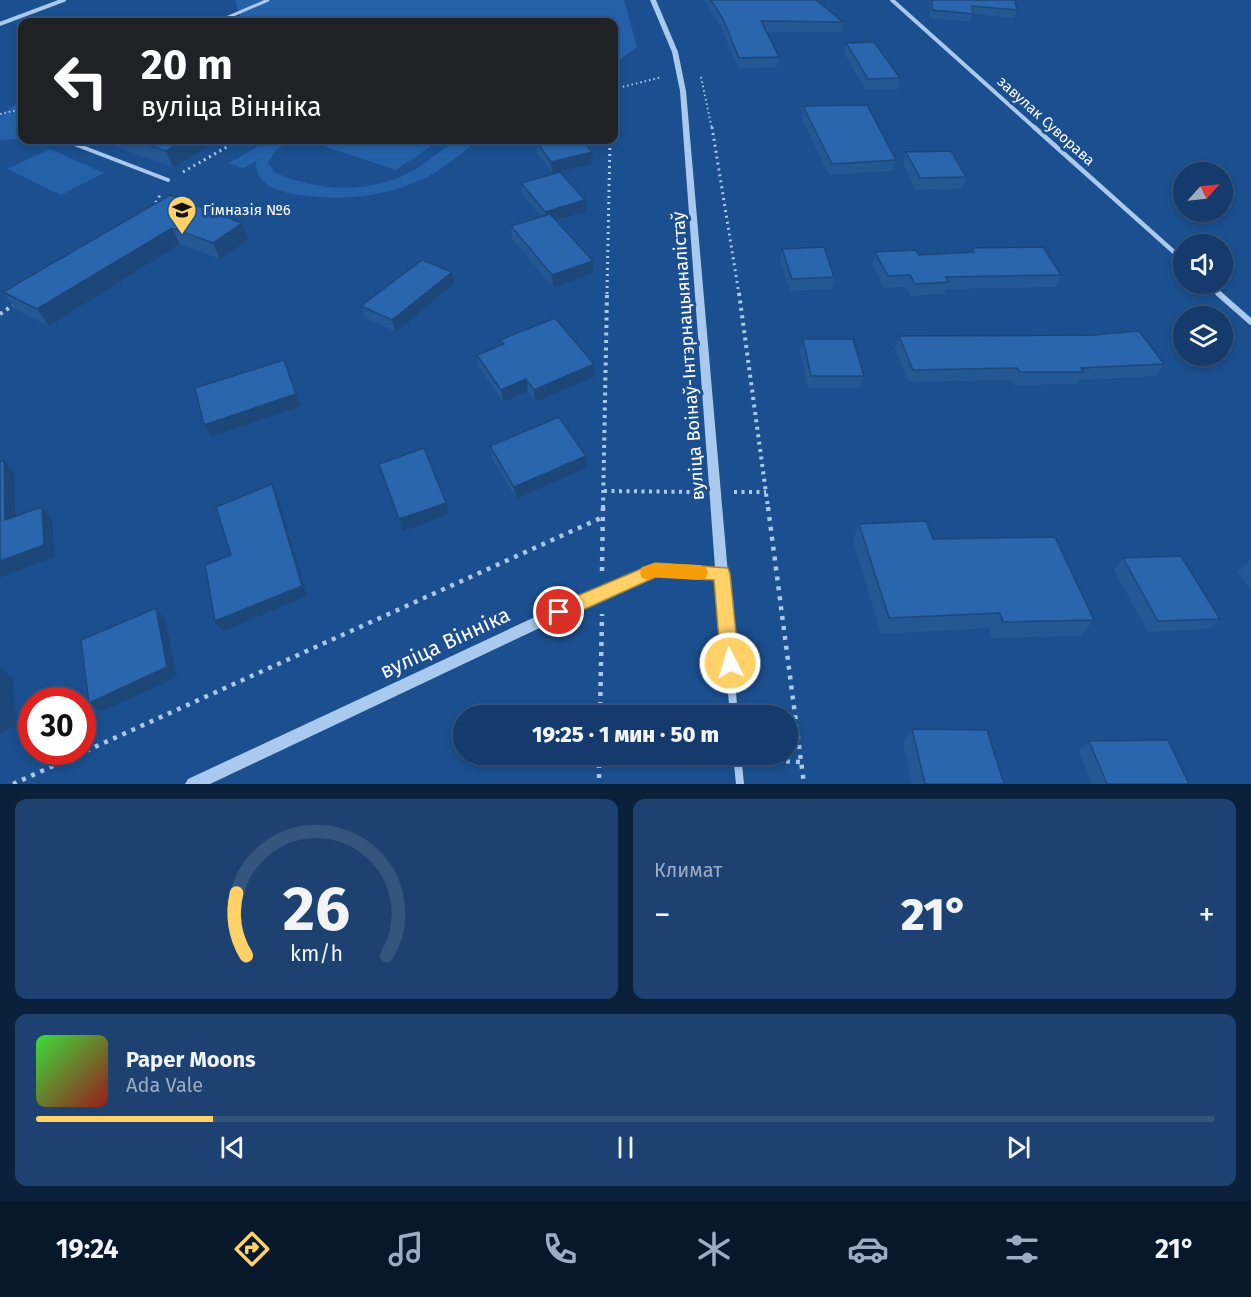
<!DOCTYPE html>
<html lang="ru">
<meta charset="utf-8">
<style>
body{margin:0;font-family:"Fira Sans",sans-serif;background:#1d4271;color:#f1f3f6;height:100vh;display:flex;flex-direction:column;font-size:22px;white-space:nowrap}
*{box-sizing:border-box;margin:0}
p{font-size:20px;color:#9dadc1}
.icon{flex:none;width:33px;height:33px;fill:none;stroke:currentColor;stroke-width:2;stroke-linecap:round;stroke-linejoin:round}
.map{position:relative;height:784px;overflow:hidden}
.sheet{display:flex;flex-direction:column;gap:15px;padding:15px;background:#0b203b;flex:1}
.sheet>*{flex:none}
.banner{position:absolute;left:18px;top:18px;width:600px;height:126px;border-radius:12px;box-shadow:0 3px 9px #0003,0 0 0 2px #33557e;background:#202124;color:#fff;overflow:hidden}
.needle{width:39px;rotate:63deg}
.buttons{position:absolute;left:1173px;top:162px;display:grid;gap:12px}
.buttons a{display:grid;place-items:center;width:60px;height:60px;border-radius:50%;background:#143b6b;box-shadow:0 3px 9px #0003,0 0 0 2px #33557e;font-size:30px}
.speed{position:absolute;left:18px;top:687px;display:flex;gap:12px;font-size:30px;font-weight:700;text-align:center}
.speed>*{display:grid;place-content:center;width:78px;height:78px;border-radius:50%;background:#143b6b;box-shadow:0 3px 9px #0003,0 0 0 2px #33557e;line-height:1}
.speed .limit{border:9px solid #d22;background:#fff;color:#111}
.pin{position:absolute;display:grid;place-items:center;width:51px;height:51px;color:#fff;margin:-26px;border:3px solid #fff;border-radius:50%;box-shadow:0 2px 6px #0007}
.me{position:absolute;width:66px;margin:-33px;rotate:355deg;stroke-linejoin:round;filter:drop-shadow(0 0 4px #0008)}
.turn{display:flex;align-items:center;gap:21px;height:126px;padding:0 24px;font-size:27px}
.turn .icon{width:78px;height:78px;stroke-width:2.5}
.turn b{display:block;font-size:42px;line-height:51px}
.big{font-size:45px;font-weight:800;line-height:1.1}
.sheet .widget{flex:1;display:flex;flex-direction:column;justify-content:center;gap:9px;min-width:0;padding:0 21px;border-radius:12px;background:#1d4271}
.sheet .dial{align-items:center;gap:0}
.dial svg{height:156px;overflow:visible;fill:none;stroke:#33557e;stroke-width:7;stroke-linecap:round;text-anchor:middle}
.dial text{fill:#f1f3f6;stroke:none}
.song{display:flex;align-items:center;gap:18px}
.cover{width:72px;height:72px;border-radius:9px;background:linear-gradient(135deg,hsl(120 70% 55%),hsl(0 70% 35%))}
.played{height:6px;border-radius:3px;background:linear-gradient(90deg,#ffd166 15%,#33557e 15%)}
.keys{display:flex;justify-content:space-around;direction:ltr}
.heat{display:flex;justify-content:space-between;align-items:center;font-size:33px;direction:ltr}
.sheet .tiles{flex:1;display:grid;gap:15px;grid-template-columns:1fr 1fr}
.widget:last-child{grid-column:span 2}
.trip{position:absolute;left:453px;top:705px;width:345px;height:60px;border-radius:30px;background:#143b6b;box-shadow:0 3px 9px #0003,0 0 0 2px #33557e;font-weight:800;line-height:60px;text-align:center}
.tabs{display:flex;height:96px;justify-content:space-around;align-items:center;background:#08182b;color:#9dadc1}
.tabs .icon{width:42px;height:42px}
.tabs .current{color:#ffd166}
.tabs b{font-size:27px;color:#f1f3f6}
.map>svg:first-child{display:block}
.green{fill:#2461a8}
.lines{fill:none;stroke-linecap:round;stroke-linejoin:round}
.path-far3{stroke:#a9c9ee;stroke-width:2;stroke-dasharray:1.5 3;stroke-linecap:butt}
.path-far2{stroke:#a9c9ee;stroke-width:3;stroke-dasharray:2 4;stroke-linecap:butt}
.path-far1{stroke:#a9c9ee;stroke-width:4;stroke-dasharray:3 4.5;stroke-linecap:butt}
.path{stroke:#a9c9ee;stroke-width:4.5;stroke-dasharray:4 6;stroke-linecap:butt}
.service-far1{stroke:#a9c9ee;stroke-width:3}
.service{stroke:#a9c9ee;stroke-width:4}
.minor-far3{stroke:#a9c9ee;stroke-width:4}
.minor-far2{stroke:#a9c9ee;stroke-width:4.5}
.minor-far1{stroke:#a9c9ee;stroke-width:6}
.minor{stroke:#a9c9ee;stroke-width:8}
.tertiary{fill:#a9c9ee;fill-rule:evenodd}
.wall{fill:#245895}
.shaded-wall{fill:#1d4779}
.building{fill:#2a66ad;stroke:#1d4779;stroke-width:1.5}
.route{fill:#ffd166;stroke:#a68842;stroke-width:1.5}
.slow{fill:#f59e0b}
.labels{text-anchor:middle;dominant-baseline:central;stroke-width:6;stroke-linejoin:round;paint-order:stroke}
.far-street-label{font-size:15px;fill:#fff;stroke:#1b4f8f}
.far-poi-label{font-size:15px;fill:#fff;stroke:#1b4f8f;text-anchor:start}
.street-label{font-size:18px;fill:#fff;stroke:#1b4f8f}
.near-street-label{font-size:21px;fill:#fff;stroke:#1b4f8f}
</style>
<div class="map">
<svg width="1251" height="784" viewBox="0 0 1251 784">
<rect width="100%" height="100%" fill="#1b4f8f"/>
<g class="green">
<path d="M 235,0 L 624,0 L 637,47 L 614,63 L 614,22 L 459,22 C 446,16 429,17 416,22 L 212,22 L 241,20 Z"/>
<polygon points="22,99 22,139 0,140 0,116"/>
<path d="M 269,140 L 291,140 L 275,151 L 268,163 L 274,172 C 319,193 375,194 418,168 C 429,161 449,142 461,140 C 466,138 474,139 479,140 C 462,152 443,170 423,179 C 379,199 335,202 288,193 C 271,189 255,181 256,161 L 243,169 L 229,163 Z"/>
<polygon points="310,140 440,140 396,170 308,141"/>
<polygon points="50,149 104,173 61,195 7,169"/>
</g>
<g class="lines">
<g class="path-far3">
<polyline points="701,77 712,129"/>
<polyline points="614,89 662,77"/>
<polyline points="0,114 22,109"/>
</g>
<g class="path-far2">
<polyline points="712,127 739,294"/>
<polyline points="183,172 239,140"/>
<polyline points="153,208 161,193"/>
<polyline points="607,294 610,140"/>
</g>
<g class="path-far1">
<polyline points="739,293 768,508"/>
<polyline points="0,314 15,304"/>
<polyline points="604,491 696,492"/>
<polyline points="734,492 766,492"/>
<polyline points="603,508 607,293"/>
</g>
<g class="path">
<polyline points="768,507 804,784"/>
<polyline points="602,571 603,507"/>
<polyline points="600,716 602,614"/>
<polyline points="599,754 599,784"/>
<polyline points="599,758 721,759"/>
<polyline points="756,760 801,762"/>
<polyline points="13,784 603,517"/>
</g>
<polyline class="service-far1" points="217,22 268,0"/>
<polyline class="service" points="64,140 168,180"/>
<g class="minor-far3">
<polyline points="892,0 1036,129"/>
<polyline points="0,24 64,0"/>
</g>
<g class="minor-far2">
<polyline points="1034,127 1184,261"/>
<polyline points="1208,284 1220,294"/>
</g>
<polyline class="minor-far1" points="1218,293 1251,322"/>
<g class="minor">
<polyline points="722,574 734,716"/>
<polyline points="737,754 740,784"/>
</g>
<polygon class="tertiary" points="650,0 656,0 678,52 686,91 728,574 727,578 722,580 656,576 607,596 210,784 185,784 188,779 597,588 650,566 655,564 715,568 680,91 672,52"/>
</g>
<g class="wall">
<polygon points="704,0 816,0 843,22 841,32 766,32 779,57 777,67 738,69 722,29"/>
<polygon points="930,0 1015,0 1017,10 1014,18 973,14 970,22 930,18"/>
<polygon points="846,43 900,78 898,89 866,90 844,53"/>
<polygon points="803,106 896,160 893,171 829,175 801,117"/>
<polygon points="96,140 206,140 209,147 173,167"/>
<polygon points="536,141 593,164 552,173 537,153"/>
<polygon points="906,152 966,177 962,189 916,190 903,164"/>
<polygon points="521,183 586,212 556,221 593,273 553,288 512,238 511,226 541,216 522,194"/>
<polygon points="170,195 248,240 220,259 180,244 49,326 15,309 3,292"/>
<polygon points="972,248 1061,275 1056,287 946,289 944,294 911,296 906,287 884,288 872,264 875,252 919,255 970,253"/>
<polygon points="782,249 834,277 832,289 790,291 780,261"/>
<polygon points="454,284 396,332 365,318 361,306"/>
<polygon points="899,336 1164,364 1156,376 1079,380 1077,384 1014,385 1011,380 909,382 895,349"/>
<polygon points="803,339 864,376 860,388 808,388 800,351"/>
<polygon points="500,340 594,377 535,402 528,391 503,402 479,367 477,355 501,345"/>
<polygon points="490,446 586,468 516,499 492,458"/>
<polygon points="859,524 933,539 1094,620 1081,636 992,638 989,628 881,634 853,541"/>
<polygon points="1123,558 1220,619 1208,629 1148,632 1114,570"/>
<polygon points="1250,560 1251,560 1251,591 1238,572"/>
<polygon points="912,729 1004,784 912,784 903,743"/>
<polygon points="1089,741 1189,784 1092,784 1079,751"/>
</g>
<g class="shaded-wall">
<polygon points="186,140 206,140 209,147 173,167 166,151"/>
<polygon points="592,152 593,164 552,173 551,162"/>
<polygon points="585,200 586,212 546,223 545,212"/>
<polygon points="242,223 248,240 220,259 213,243"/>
<polygon points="172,228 180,244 49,326 37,309"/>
<polygon points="593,261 593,273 553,288 552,275"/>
<polygon points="452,272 454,284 396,332 392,320"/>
<polygon points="284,360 301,406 211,437 204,425"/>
<polygon points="594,364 594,377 535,402 534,390"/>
<polygon points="526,379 528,391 503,402 501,390"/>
<polygon points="586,456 586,468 516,499 514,487"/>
<polygon points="4,460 14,472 16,532 5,520"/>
<polygon points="272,484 277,495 307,596 223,631 215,621"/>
<polygon points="446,503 449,514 403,531 399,519"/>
<polygon points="42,507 52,519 55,557 0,577 0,561"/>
<polygon points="156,608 165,619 177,677 100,712 89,703"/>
<polygon points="0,668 13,678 16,726 0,733"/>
</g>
<g class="building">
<polygon points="711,0 816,0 843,22 761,21 779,57 739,58 723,19"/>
<polygon points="932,0 1015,0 1017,10 972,6 973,14 932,10"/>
<polygon points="874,42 900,78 868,79 846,43"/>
<polygon points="867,105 896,160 832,164 803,106"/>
<polygon points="134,140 186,140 166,151"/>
<polygon points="545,140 582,140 592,152 551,162 536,141"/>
<polygon points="951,151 966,177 920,178 906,152"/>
<polygon points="560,172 585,200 545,212 521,183"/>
<polygon points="170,195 242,223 213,243 172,228 37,309 3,292"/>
<polygon points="550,214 593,261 552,275 511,226"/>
<polygon points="824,247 834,277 792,279 782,249"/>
<polygon points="1043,247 1061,275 946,277 949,282 915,284 910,275 888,276 875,252 916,250 919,255 974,252 972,248"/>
<polygon points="422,260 452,272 392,320 361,306"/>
<polygon points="555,318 594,364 534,390 526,379 501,390 477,355 504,344 500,340"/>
<polygon points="1139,331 1164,364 1081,368 1084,372 1020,372 1017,368 913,370 899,336 1094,335"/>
<polygon points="803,339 853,339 864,376 811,376"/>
<polygon points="284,360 296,394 204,425 195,388"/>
<polygon points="559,417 586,456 514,487 490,446"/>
<polygon points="424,448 446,503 399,519 379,464"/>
<polygon points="4,460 5,520 42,507 44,545 0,561 0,462"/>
<polygon points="272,484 302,586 215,621 205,565 231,555 216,507"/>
<polygon points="926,521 933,539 1055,537 1094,620 1003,622 1000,613 889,618 859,524"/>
<polygon points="1181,556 1220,619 1158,621 1123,558"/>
<polygon points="156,608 167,667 89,703 81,640"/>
<polygon points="912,729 987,730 1004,784 925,784"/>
<polygon points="1168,740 1189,784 1107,784 1089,741"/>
</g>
<polygon class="route" points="655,563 728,568 730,574 739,663 736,669 730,671 723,669 721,663 714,580 656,577 565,618 559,620 553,618 550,612 553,606"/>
<polygon class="slow" points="655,563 700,565 706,567 708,572 706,578 700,580 655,577 648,580 642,578 640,573 642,567"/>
<defs>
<g id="school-pin" transform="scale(1.5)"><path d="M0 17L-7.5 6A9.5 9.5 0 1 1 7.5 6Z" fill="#ffd166" stroke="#1b4f8f"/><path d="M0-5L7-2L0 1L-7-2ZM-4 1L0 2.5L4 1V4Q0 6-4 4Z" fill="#111"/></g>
</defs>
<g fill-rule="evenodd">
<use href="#school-pin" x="182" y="210"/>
</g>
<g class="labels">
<g class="far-street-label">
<text transform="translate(1046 121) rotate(42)">завулак Суворава</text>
</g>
<g class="far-poi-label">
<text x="203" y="210">Гімназія №6</text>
</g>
<g class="street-label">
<text transform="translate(688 356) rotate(-94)">вуліца Воінаў-Інтэрнацыяналістаў</text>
</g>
<g class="near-street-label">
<text transform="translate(445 643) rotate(-25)">вуліца Вінніка</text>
</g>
</g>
</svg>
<div class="buttons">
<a><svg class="needle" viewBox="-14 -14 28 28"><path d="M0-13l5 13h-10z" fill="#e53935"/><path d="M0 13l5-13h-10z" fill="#9dadc1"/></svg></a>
<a><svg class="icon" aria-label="sound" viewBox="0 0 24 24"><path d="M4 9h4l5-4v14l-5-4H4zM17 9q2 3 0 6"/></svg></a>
<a><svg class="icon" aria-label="layers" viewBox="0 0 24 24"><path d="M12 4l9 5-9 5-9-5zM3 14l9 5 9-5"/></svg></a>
</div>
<div class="speed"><div class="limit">30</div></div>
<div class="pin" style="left:559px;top:612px;background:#d93025"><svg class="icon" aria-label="arrive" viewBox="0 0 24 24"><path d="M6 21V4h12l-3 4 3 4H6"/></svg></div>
<svg class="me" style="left:730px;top:663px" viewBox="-20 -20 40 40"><circle r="17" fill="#ffd166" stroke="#fff" stroke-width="3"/><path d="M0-11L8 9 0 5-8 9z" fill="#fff"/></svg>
<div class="trip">19:25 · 1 мин · 50 m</div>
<div class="banner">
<div class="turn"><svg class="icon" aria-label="left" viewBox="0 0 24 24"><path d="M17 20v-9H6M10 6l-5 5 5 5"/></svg><div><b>20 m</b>вуліца Вінніка</div></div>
</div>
</div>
<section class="sheet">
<div class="tiles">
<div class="widget dial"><svg viewBox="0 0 100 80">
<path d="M14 69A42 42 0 1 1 86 69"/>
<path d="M14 69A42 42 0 0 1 9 37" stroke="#ffd166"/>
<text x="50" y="56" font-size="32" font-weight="700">26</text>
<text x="50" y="72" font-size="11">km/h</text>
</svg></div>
<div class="widget"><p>Климат</p>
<div class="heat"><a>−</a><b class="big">21°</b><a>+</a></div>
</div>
<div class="widget">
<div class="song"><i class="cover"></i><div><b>Paper Moons</b><p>Ada Vale</p></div></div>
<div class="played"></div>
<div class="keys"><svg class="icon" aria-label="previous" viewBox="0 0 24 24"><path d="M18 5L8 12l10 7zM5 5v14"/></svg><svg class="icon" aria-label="pause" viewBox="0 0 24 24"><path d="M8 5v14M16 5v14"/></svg><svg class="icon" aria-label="next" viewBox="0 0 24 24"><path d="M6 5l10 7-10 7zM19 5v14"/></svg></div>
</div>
</div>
</section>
<nav class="tabs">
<b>19:24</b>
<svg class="icon current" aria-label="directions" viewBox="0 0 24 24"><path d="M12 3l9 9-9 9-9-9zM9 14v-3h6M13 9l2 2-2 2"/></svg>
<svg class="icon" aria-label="music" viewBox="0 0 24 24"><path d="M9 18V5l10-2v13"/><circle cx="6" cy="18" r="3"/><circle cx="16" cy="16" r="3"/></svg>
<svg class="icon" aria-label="phone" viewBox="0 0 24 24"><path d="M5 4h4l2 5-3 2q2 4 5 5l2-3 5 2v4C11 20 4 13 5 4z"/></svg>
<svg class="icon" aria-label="climate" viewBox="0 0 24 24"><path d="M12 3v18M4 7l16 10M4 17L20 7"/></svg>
<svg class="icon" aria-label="car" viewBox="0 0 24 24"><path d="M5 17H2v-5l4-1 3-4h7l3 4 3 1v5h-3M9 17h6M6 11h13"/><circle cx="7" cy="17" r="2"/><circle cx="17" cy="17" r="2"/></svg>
<svg class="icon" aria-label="filters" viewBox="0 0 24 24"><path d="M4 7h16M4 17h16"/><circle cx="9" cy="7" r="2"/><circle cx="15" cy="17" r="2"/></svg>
<b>21°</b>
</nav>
